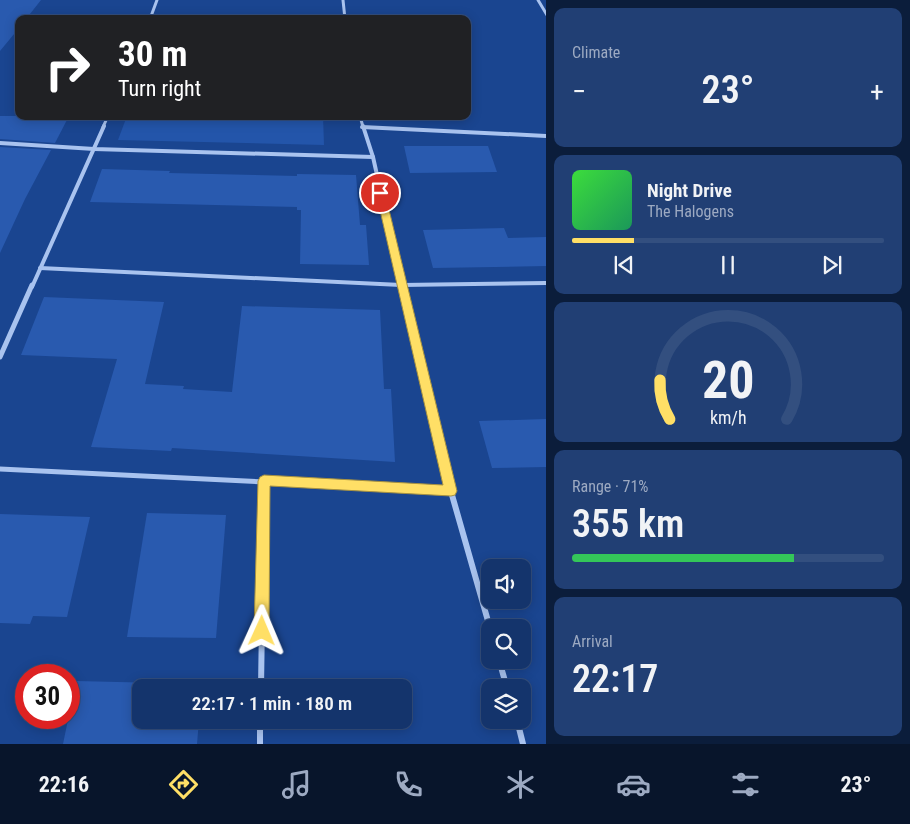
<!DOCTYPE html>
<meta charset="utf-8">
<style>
body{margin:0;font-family:"Roboto Condensed",sans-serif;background:#213f74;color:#f1f3f6;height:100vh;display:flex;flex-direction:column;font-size:19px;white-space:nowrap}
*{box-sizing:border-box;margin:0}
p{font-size:16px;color:#9daac2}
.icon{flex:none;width:28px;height:28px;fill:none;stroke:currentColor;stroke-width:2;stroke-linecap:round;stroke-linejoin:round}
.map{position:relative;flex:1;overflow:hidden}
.drawer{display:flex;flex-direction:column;gap:8px;padding:8px;background:#0b1d3b;width:364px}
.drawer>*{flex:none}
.hud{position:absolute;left:15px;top:15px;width:456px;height:105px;border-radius:10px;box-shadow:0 2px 12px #0003,0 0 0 1px #334f7f;background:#202124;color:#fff;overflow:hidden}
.tools{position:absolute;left:481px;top:559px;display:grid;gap:10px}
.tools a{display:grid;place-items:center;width:50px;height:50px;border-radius:10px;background:#14346c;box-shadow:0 2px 12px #0003,0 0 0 1px #334f7f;font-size:25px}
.speed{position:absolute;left:15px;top:664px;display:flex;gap:10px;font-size:25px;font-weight:700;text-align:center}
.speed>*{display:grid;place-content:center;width:65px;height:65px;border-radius:50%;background:#14346c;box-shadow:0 2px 12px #0003,0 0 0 1px #334f7f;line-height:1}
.speed .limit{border:8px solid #d22;background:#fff;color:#111}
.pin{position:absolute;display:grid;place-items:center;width:42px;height:42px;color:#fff;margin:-21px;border:2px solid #fff;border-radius:50%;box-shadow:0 1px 5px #0007}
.me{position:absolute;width:55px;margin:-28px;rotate:1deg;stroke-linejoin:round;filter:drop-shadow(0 0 4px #0008)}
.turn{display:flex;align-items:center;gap:18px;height:105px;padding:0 20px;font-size:22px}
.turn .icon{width:65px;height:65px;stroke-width:2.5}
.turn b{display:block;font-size:35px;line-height:42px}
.big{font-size:38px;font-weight:600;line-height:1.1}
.drawer .widget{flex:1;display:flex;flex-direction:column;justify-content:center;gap:8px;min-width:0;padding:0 18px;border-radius:10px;background:#213f74}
.drawer .dial{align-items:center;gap:0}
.dial svg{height:130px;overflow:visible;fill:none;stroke:#334f7f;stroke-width:7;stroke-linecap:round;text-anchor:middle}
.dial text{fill:#f1f3f6;stroke:none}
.song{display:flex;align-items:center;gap:15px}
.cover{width:60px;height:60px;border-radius:8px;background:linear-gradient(135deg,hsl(120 70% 55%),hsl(150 70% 35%))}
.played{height:5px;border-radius:2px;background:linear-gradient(90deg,#ffdf66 20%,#334f7f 20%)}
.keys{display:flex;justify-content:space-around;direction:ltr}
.heat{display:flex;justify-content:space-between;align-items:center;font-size:28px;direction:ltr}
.charge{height:8px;border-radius:4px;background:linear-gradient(90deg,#34c759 71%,#334f7f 0)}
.trip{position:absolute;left:132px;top:679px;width:280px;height:50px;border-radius:10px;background:#14346c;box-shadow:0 2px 12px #0003,0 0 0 1px #334f7f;font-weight:600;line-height:50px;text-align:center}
.dock{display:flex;height:80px;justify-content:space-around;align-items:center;background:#08152b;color:#9daac2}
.dock .icon{width:35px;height:35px}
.dock .on{color:#ffdf66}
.dock b{font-size:22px;color:#f1f3f6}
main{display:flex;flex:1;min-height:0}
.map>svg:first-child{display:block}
.green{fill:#2355aa}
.building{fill:#295aaf}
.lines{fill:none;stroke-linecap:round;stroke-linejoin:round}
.street-far3{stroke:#a9c3ef;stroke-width:3}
.street-far2{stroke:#a9c3ef;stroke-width:4}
.street-far1{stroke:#a9c3ef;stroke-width:5}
.street{stroke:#a9c3ef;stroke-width:6}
.route{fill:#ffdf66;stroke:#a69142}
</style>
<main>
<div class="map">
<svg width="547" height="744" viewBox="0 0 547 744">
<rect width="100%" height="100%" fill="#1a4590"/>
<polygon class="green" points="127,116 323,116 324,145 118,140"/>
<g class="building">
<polygon points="0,0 41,0 26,19 19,19 19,28 0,51"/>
<polygon points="0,116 69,116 55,143 0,139"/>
<polygon points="404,146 488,146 497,172 410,173"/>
<polygon points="0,147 51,150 25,199 0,253"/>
<polygon points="102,169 170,171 169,173 297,176 297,174 356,175 360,225 366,225 369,265 300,264 301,210 297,210 297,207 90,202"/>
<polygon points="504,228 508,238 547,237 547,266 433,268 423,230"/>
<polygon points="44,297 164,302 145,384 184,386 183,389 232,392 242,306 380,310 384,389 391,389 395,462 172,448 171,451 91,447 117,359 21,355"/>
<polygon points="547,419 547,467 492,468 479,421"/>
<polygon points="147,513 226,515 216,638 127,637"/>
<polygon points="0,514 90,517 67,617 33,616 30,624 0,623"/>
<polygon points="76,681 202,684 202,688 141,688 141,720 199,720 197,744 63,744"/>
</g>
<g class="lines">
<g class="street-far3">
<polyline points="343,0 345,19"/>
<polyline points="538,0 547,15"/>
<polyline points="150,19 157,0"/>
<polyline points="360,116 363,127"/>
<polyline points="103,127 108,116"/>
</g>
<g class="street-far2">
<polyline points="363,126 373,157 402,287"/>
<polyline points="362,127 547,136"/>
<polyline points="0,143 94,149 373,157"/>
<polyline points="40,268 401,285 547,283"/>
<polyline points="32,287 104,126"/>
</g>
<g class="street-far1">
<polyline points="401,285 450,489"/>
<polyline points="0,357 32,285"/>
<polyline points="0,469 407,489"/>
<polyline points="264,489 264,481"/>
</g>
<g class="street">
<polyline points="381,488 451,491"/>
<polyline points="450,488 490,628"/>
<polyline points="499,660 507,688"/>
<polyline points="261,688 264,488"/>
<polyline points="260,720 260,744"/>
<polyline points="517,720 523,744"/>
</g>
</g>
<polygon class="route" points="380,190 385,193 457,491 455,495 451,496 270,486 269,631 267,636 262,638 256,636 254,631 258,481 260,477 264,475 443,485 376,193"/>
</svg>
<div class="tools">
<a><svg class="icon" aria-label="sound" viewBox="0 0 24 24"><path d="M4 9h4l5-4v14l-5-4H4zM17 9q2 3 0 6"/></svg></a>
<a><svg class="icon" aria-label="search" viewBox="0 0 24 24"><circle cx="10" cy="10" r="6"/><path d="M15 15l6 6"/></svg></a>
<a><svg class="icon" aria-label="layers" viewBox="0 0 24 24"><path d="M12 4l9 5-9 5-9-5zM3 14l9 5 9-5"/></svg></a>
</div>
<div class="speed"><div class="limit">30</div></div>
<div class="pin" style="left:380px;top:193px;background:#d93025"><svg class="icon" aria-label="arrive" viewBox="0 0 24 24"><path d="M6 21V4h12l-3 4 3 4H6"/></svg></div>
<svg class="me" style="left:262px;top:631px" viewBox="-20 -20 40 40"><path d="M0-17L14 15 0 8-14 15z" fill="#ffdf66" stroke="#fff" stroke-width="4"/></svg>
<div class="trip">22:17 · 1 min · 180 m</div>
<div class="hud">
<div class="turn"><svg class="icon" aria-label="right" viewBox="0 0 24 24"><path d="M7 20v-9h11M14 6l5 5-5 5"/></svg><div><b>30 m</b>Turn right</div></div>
</div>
</div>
<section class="drawer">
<div class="widget"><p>Climate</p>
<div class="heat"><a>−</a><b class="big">23°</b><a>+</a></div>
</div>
<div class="widget">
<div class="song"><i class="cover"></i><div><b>Night Drive</b><p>The Halogens</p></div></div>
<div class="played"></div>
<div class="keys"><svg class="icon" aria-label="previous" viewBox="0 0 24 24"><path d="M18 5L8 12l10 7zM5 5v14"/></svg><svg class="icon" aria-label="pause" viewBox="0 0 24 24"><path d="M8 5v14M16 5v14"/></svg><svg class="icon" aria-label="next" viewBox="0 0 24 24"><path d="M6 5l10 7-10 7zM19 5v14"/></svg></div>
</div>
<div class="widget dial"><svg viewBox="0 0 100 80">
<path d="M14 69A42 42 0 1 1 86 69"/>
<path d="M14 69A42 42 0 0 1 8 45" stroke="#ffdf66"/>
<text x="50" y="56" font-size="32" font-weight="700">20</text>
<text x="50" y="72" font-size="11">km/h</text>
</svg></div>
<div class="widget"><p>Range · 71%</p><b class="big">355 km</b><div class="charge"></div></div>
<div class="widget"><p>Arrival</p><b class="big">22:17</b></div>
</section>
</main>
<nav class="dock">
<b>22:16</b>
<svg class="icon on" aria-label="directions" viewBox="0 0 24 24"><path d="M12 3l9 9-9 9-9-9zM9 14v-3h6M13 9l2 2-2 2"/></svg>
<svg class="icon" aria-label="music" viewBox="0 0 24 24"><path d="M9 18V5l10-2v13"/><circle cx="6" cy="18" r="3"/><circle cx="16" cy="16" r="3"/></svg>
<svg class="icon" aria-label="phone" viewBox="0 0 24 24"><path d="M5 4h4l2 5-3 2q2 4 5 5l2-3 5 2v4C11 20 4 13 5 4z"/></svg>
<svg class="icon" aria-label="climate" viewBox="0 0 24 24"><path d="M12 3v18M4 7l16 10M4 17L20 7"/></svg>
<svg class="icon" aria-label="car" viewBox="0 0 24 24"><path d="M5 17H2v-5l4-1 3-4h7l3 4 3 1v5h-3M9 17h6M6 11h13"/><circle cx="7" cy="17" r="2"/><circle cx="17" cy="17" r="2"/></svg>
<svg class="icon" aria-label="filters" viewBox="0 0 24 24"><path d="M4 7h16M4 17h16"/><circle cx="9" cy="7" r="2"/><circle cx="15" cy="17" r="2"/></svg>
<b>23°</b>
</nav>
